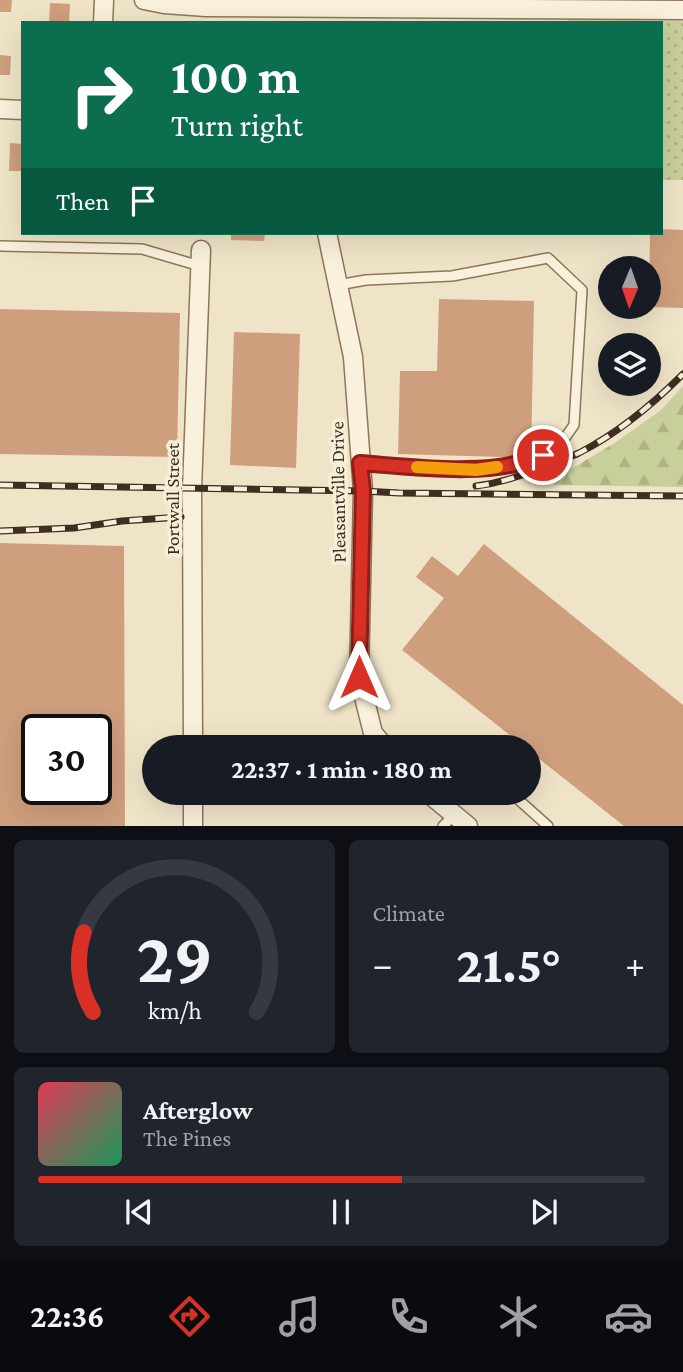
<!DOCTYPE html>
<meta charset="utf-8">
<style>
body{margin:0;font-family:"Crimson Pro",serif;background:#20242c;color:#f1f3f6;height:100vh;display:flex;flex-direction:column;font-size:26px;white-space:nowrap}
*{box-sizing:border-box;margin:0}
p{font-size:23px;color:#9ea1a6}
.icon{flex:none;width:38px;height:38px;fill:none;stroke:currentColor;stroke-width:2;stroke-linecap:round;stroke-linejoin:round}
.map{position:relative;height:826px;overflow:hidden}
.panel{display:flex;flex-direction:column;gap:14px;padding:14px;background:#0d0f14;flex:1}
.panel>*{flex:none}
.hud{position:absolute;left:21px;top:21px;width:642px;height:214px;border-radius:0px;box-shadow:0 7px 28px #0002;background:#0b6e4f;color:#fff;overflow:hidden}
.needle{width:46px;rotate:182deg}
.tools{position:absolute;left:598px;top:256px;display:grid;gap:14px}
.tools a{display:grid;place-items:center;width:63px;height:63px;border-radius:50%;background:#171b24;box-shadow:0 7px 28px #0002;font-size:35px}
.speed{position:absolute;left:21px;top:714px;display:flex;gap:14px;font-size:35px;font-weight:700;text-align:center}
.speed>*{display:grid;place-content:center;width:91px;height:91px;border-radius:50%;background:#171b24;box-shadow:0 7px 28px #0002;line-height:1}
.speed .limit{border:4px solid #111;border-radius:10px;background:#fff;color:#111}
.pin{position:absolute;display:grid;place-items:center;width:60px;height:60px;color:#fff;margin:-30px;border:4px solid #fff;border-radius:50%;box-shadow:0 2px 7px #0007}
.me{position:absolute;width:77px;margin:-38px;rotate:0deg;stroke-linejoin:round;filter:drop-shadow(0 0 5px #0008)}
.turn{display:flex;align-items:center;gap:24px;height:147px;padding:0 35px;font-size:32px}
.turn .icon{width:91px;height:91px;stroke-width:2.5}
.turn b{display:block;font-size:49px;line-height:60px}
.then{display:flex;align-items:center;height:66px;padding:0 35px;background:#0003;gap:14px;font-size:26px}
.big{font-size:52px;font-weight:700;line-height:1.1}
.panel .tile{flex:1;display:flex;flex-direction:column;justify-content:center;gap:10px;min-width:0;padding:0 24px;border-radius:10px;background:#20242c}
.panel .dial{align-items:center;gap:0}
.dial svg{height:182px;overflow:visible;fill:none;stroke:#363941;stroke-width:7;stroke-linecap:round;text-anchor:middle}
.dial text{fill:#f1f3f6;stroke:none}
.song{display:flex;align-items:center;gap:21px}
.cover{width:84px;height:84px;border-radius:10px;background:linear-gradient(135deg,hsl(350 70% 55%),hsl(150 70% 35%))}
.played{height:7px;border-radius:4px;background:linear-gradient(90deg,#d93025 60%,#363941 60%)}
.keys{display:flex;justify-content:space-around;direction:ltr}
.heat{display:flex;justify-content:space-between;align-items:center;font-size:38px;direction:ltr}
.panel .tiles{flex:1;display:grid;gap:14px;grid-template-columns:1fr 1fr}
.tile:last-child{grid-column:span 2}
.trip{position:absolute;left:142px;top:735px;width:399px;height:70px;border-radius:35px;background:#171b24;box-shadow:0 7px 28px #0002;font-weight:700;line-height:70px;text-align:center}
.tab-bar{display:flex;height:112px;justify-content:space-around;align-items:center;background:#090b0e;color:#9ea1a6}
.tab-bar .icon{width:49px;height:49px}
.tab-bar .on{color:#d93025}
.tab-bar b{font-size:32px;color:#f1f3f6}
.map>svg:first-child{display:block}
.grass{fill:url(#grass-dots)}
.forest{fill:url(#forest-firs)}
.building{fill:#cf9f7d;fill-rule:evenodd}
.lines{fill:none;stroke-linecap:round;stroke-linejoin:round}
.service-casing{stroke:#8d765c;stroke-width:12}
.minor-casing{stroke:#8d765c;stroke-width:21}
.service{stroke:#faf1dc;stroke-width:9}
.minor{stroke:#faf1dc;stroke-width:18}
.rail-casing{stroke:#3d2e20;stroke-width:7}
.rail{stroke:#f7eed8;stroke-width:4.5;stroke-dasharray:13;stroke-linecap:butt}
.route-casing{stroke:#8d1f18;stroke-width:18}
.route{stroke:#d93025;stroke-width:12}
.slow{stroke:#f59e0b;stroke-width:12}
.labels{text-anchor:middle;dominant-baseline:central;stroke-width:7;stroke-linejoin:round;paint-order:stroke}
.street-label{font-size:19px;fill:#3d2e20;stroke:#f7eed8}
</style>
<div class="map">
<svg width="683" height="826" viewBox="0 0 683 826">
<defs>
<pattern id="grass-dots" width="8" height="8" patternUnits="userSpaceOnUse" patternTransform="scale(1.75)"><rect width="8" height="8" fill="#c9cf9b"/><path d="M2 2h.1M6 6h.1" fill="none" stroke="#aeb285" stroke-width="1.8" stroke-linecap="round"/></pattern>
<pattern id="forest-firs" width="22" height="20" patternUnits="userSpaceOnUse" patternTransform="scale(1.75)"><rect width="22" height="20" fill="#c9cf9b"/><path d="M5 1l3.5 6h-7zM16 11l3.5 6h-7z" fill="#aeb285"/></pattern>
</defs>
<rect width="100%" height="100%" fill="#f0e4c8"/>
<polygon class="grass" points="569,19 683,21 683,180 662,180 662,23 568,23"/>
<polygon class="forest" points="683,386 683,487 554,485 554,475 576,466 613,444 660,411"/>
<g class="building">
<polygon points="0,0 12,0 11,12 0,12"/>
<polygon points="50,3 70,4 69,23 49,23"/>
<polygon points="0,55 11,56 10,75 0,75"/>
<polygon points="10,143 23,144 23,171 9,171"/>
<polygon points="662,229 683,230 683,308 649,307 650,233 662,233"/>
<polygon points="231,233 265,233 264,241 231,240"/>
<polygon points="439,299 534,301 531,458 398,454 400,371 437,371"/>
<polygon points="0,309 180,313 177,457 0,454"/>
<polygon points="234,332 300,334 296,468 230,465"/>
<path d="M 0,543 L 124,546 L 125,826 L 0,826 ZM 37,730 L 96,730 L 96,789 L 37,789 Z"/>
<polygon points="484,544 683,705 683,826 624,826 528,750 528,747 525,747 402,650 444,598 416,577 432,556 458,576"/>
</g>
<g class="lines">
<g class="service-casing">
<g id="service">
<polyline points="0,246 142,249 200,266"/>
<polyline points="338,285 366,280 452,276 548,258 582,290 574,425 557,449 528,462 476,470 361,463"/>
<polyline points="511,793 548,826"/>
<polyline points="443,826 454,815"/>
</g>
</g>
<g class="minor-casing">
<g id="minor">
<polyline points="144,0 164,4 206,7 683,10"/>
<polyline points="103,23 104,0"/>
<polyline points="0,109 23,110"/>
<polyline points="327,233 353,357 363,491 359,677 373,733 385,747"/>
<polyline points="193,747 192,489 201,250"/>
<polyline points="193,793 193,826"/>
<polyline points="428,793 468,826"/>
</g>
</g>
<use href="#service" class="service"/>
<use href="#minor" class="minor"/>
<g class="rail-casing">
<g id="rail">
<polyline points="0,485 363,491 399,493 683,496"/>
<path d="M 476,486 C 499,483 522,476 544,467 C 555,462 568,458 579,453 C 618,433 652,405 683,374"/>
<polyline points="0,531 74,528 122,521 181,517"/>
</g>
</g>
<use href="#rail" class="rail"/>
</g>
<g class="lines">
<g class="route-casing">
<path id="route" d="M 359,677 L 363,491 L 360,463 C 414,467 494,478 543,455"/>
</g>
<use href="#route" class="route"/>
<polyline class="slow" points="417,467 476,470 497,467"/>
</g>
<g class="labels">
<g class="street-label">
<text transform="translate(338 492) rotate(-91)">Pleasantville Drive</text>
<text transform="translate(172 499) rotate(-90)">Portwall Street</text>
</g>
</g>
</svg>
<div class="tools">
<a><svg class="needle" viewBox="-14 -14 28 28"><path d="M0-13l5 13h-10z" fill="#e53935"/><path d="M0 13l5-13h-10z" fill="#9ea1a6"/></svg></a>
<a><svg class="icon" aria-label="layers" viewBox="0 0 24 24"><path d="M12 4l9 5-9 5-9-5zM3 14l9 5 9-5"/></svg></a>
</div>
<div class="speed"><div class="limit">30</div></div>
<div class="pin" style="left:543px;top:455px;background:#d93025"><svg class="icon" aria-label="arrive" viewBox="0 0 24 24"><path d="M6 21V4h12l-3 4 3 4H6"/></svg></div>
<svg class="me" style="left:359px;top:677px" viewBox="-20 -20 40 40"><path d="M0-17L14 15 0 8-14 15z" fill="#d93025" stroke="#fff" stroke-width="4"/></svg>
<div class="trip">22:37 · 1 min · 180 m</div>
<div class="hud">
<div class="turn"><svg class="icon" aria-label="right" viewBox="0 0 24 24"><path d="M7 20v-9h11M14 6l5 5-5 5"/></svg><div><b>100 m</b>Turn right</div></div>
<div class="then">Then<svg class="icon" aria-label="arrive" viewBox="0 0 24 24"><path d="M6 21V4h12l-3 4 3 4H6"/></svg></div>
</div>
</div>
<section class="panel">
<div class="tiles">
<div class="tile dial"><svg viewBox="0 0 100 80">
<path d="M14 69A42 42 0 1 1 86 69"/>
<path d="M14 69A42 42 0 0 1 10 34" stroke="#d93025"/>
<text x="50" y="56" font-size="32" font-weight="700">29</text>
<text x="50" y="72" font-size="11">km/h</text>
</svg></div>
<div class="tile"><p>Climate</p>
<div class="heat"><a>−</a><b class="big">21.5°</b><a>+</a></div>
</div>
<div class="tile">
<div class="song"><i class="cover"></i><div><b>Afterglow</b><p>The Pines</p></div></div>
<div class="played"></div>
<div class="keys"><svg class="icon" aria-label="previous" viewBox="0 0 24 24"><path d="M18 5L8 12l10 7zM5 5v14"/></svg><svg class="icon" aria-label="pause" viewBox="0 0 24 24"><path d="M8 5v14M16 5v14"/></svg><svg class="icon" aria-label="next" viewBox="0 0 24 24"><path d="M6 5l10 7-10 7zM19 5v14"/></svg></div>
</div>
</div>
</section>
<nav class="tab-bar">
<b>22:36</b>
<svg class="icon on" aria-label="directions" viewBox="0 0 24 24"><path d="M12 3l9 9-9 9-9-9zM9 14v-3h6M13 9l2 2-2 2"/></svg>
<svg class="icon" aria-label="music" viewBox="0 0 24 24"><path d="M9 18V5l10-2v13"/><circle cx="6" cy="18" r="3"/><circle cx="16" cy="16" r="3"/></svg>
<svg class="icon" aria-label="phone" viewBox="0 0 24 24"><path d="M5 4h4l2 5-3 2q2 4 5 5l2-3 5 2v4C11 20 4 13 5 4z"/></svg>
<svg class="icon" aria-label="climate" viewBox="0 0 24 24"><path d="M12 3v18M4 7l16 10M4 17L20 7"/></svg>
<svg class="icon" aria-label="car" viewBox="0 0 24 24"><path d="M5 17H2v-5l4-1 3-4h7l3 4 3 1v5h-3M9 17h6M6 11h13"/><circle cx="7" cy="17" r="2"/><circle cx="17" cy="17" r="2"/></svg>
</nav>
